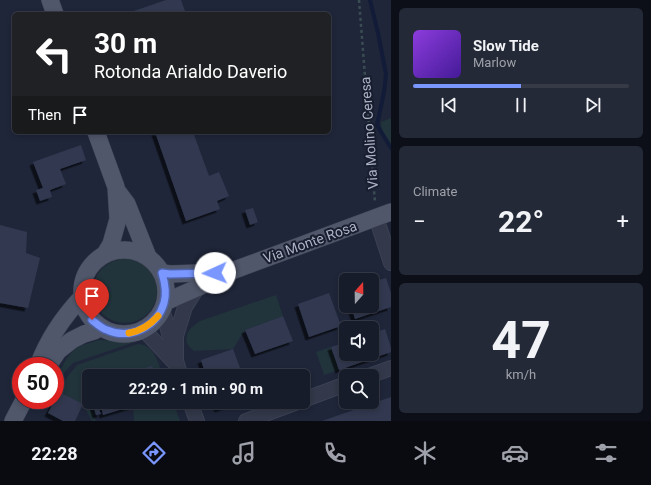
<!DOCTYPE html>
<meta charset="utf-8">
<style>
body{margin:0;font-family:Roboto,sans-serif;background:#242937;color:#f1f3f6;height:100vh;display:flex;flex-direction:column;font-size:15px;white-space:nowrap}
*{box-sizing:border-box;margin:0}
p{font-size:13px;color:#9ea1a9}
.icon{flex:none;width:22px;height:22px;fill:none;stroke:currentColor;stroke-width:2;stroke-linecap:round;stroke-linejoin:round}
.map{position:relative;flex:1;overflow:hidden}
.panel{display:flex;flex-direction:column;gap:8px;padding:8px;background:#0d0f18;width:260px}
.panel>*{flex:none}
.guide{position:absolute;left:12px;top:12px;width:319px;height:122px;border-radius:6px;box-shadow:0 2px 6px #0003,0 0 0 1px #363a47;background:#202124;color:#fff;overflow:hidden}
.needle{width:26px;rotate:20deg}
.fabs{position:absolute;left:339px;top:273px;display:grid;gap:8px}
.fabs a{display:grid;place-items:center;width:40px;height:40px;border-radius:6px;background:#171c2b;box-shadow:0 2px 6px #0003,0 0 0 1px #363a47;font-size:20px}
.speed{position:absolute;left:12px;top:357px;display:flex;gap:8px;font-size:20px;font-weight:700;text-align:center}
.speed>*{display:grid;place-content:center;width:52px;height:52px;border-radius:50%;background:#171c2b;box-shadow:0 2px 6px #0003,0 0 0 1px #363a47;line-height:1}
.speed .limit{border:6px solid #d22;background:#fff;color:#111}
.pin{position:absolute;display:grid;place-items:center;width:34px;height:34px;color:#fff;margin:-41px -17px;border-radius:50% 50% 50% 0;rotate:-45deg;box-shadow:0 0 4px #0007}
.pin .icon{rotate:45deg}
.me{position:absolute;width:44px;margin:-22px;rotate:268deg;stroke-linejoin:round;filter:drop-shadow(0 0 3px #0008)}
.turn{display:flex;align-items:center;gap:14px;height:84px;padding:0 16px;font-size:18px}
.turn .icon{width:52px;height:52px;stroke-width:2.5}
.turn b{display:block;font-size:28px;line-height:34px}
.then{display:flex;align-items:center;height:38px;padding:0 16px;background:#0003;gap:8px;font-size:15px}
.big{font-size:30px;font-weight:700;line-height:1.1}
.panel .tile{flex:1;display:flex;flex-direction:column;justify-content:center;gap:6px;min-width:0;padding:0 14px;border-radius:6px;background:#242937}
.panel .dial{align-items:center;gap:0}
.dial b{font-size:52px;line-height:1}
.song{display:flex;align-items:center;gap:12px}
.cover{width:48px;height:48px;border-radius:6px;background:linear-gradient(135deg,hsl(270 70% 55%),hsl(260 70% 35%))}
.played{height:4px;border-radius:2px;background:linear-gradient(90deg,#7997ff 50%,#363a47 50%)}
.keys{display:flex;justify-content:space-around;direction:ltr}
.heat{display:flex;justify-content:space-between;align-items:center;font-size:22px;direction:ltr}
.trip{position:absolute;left:82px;top:369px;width:228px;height:40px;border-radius:6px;background:#171c2b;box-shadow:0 2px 6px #0003,0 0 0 1px #363a47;font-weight:700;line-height:40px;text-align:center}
.tab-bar{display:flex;height:64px;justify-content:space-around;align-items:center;background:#090b11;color:#9ea1a9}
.tab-bar .icon{width:28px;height:28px}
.tab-bar .active{color:#7997ff}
.tab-bar b{font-size:18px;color:#f1f3f6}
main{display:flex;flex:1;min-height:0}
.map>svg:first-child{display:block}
.green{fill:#21333b}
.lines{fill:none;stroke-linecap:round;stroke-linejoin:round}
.stream{stroke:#121b37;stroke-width:4}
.building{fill:#313950;filter:url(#shadow)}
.minor-casing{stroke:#3c4253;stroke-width:16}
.major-casing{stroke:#3c4253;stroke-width:18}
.path{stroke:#3a4d53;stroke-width:2.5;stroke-dasharray:3 3;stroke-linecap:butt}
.minor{stroke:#33384a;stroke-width:14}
.major{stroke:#50576a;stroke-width:17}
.route-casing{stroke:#4f62a6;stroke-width:10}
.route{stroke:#7997ff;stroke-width:7}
.slow{stroke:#f59e0b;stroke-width:7}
.labels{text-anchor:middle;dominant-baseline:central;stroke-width:4;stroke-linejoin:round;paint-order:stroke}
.street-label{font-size:14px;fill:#adb3c6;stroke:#181e2e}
</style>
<main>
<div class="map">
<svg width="391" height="421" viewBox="0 0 391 421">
<defs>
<filter id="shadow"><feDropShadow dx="-3.5" dy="3.5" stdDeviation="0" flood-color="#0009"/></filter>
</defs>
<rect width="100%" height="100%" fill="#1f2639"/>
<g class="green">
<polygon points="391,118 391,145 382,133 381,122"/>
<circle cx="125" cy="291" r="32"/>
<path d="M 276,295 L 283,316 L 245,330 L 233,349 L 194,351 C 192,349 188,346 187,343 C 184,332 193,326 200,321 Z"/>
<path d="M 99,340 L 135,342 L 73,363 L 64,373 L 55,391 C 55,377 66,355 78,347 C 84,344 93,342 99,340 Z"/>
<path d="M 138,344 C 155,345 158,363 163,376 L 89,376 L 89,402 L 96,421 L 92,421 L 83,404 L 59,392 L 68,376 L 77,365 Z"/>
<polygon points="331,347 339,370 324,375 316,352"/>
<polygon points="122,402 173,402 180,421 134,421 133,406"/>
</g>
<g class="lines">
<polyline class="stream" points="370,0 378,33 386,74 384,92 377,125 391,148"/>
</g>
<g class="building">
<polygon points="166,0 181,0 186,14 125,14"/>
<polygon points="155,132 193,132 209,176 219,172 229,196 217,201 220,209 186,221"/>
<polygon points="81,145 86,160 60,169 66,184 50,190 52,197 40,201 36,190 43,188 33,162"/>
<polygon points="253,208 258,222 250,225 245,210"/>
<polygon points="0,225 27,232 26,253 40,258 28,308 0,303"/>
<polygon points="386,278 391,293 391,307 355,319 351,306 372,306 372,282"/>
<polygon points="329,293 341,326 309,337 298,304"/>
<polygon points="283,316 293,341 255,354 245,330"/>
<polygon points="385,329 391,348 391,352 339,370 331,347 346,342 346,354 372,354 372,333"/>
<polygon points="233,349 243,376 206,376 201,360"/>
<polygon points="152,366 155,376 132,376 131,372"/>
<polygon points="59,392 83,404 75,421 63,421 48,413"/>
<polygon points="391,397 391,421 322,421"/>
<polygon points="100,402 146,402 103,415"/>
<polygon points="215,402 240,402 218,409"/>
<polygon points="97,404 101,414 96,415 93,405"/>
</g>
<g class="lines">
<g class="minor-casing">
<g id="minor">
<polyline points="376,217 391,263"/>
<path d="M 162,310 C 170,332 173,355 181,376"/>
<polyline points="143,329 175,363"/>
<polyline points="176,363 176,336 185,307 197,288"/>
<polyline points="369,376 391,368"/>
<polyline points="303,400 346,384"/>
<polyline points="190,402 197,421"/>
<polyline points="246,421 298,402"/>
</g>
</g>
<g class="major-casing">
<g id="major">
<polyline points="50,0 55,14"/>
<polyline points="96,132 116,187 118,219 111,244 105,254"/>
<polyline points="118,192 127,204 148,257"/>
<circle cx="124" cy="292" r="42"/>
<polyline points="162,273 171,274 223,272"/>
<polyline points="165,302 197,288 229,272 391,212"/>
<path d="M 38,366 C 48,339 62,318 82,297"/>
<polyline points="48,366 58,351 72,340 84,334 94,331 101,327"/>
<polyline points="13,421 24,400"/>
</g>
</g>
<polyline class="path" points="359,0 375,203"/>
<use href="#minor" class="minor"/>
<use href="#major" class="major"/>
</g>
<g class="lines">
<g class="route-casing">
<path id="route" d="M 92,320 C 97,324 101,328 107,330 C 130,340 157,327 164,303 C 167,293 165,283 162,273 L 170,274 L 215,273"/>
</g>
<use href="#route" class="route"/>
<path class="slow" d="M 129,333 C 141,331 149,326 158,316"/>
</g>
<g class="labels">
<g class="street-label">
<text transform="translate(369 133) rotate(-94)">Via Molino Ceresa</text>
<text transform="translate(310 242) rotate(-20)">Via Monte Rosa</text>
</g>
</g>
</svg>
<div class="fabs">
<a><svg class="needle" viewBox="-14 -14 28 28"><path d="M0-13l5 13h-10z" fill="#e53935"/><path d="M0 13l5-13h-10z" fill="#9ea1a9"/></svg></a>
<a><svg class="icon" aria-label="sound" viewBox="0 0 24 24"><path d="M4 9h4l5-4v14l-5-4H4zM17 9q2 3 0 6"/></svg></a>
<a><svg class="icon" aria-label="search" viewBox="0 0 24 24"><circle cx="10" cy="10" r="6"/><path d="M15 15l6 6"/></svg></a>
</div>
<div class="speed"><div class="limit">50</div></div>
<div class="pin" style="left:92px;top:320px;background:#d93025"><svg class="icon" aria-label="arrive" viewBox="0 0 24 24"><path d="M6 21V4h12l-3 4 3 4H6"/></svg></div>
<svg class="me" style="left:215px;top:273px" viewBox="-20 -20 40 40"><circle r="19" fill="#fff"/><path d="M0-13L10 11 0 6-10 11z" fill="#7997ff"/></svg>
<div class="trip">22:29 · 1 min · 90 m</div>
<div class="guide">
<div class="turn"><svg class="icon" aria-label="left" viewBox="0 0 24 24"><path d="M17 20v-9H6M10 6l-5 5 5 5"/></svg><div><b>30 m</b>Rotonda Arialdo Daverio</div></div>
<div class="then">Then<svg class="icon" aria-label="arrive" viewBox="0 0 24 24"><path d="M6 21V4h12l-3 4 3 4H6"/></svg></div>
</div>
</div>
<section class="panel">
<div class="tile">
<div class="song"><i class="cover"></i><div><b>Slow Tide</b><p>Marlow</p></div></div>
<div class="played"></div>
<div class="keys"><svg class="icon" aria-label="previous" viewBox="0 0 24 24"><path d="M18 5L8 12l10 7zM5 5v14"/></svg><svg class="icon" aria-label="pause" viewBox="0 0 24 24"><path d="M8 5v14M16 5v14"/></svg><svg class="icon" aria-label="next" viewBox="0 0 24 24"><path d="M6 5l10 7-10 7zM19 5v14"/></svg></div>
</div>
<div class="tile"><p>Climate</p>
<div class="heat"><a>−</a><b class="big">22°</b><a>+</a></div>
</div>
<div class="tile dial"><b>47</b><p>km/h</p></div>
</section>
</main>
<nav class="tab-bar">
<b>22:28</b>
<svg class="icon active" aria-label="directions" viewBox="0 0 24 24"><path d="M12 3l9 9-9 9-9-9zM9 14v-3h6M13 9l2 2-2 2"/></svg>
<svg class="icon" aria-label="music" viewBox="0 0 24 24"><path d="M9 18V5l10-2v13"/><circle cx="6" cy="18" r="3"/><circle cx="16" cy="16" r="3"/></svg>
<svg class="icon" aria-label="phone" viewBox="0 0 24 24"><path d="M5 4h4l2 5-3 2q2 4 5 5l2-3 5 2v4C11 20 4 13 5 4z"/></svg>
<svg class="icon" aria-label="climate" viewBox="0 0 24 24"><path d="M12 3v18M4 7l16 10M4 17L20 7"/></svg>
<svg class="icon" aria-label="car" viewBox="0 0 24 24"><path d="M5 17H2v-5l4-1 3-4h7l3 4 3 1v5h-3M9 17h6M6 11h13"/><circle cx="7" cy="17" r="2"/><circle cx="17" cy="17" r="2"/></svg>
<svg class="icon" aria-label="filters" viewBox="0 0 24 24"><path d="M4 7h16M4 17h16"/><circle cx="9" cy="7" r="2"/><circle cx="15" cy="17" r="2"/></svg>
</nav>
